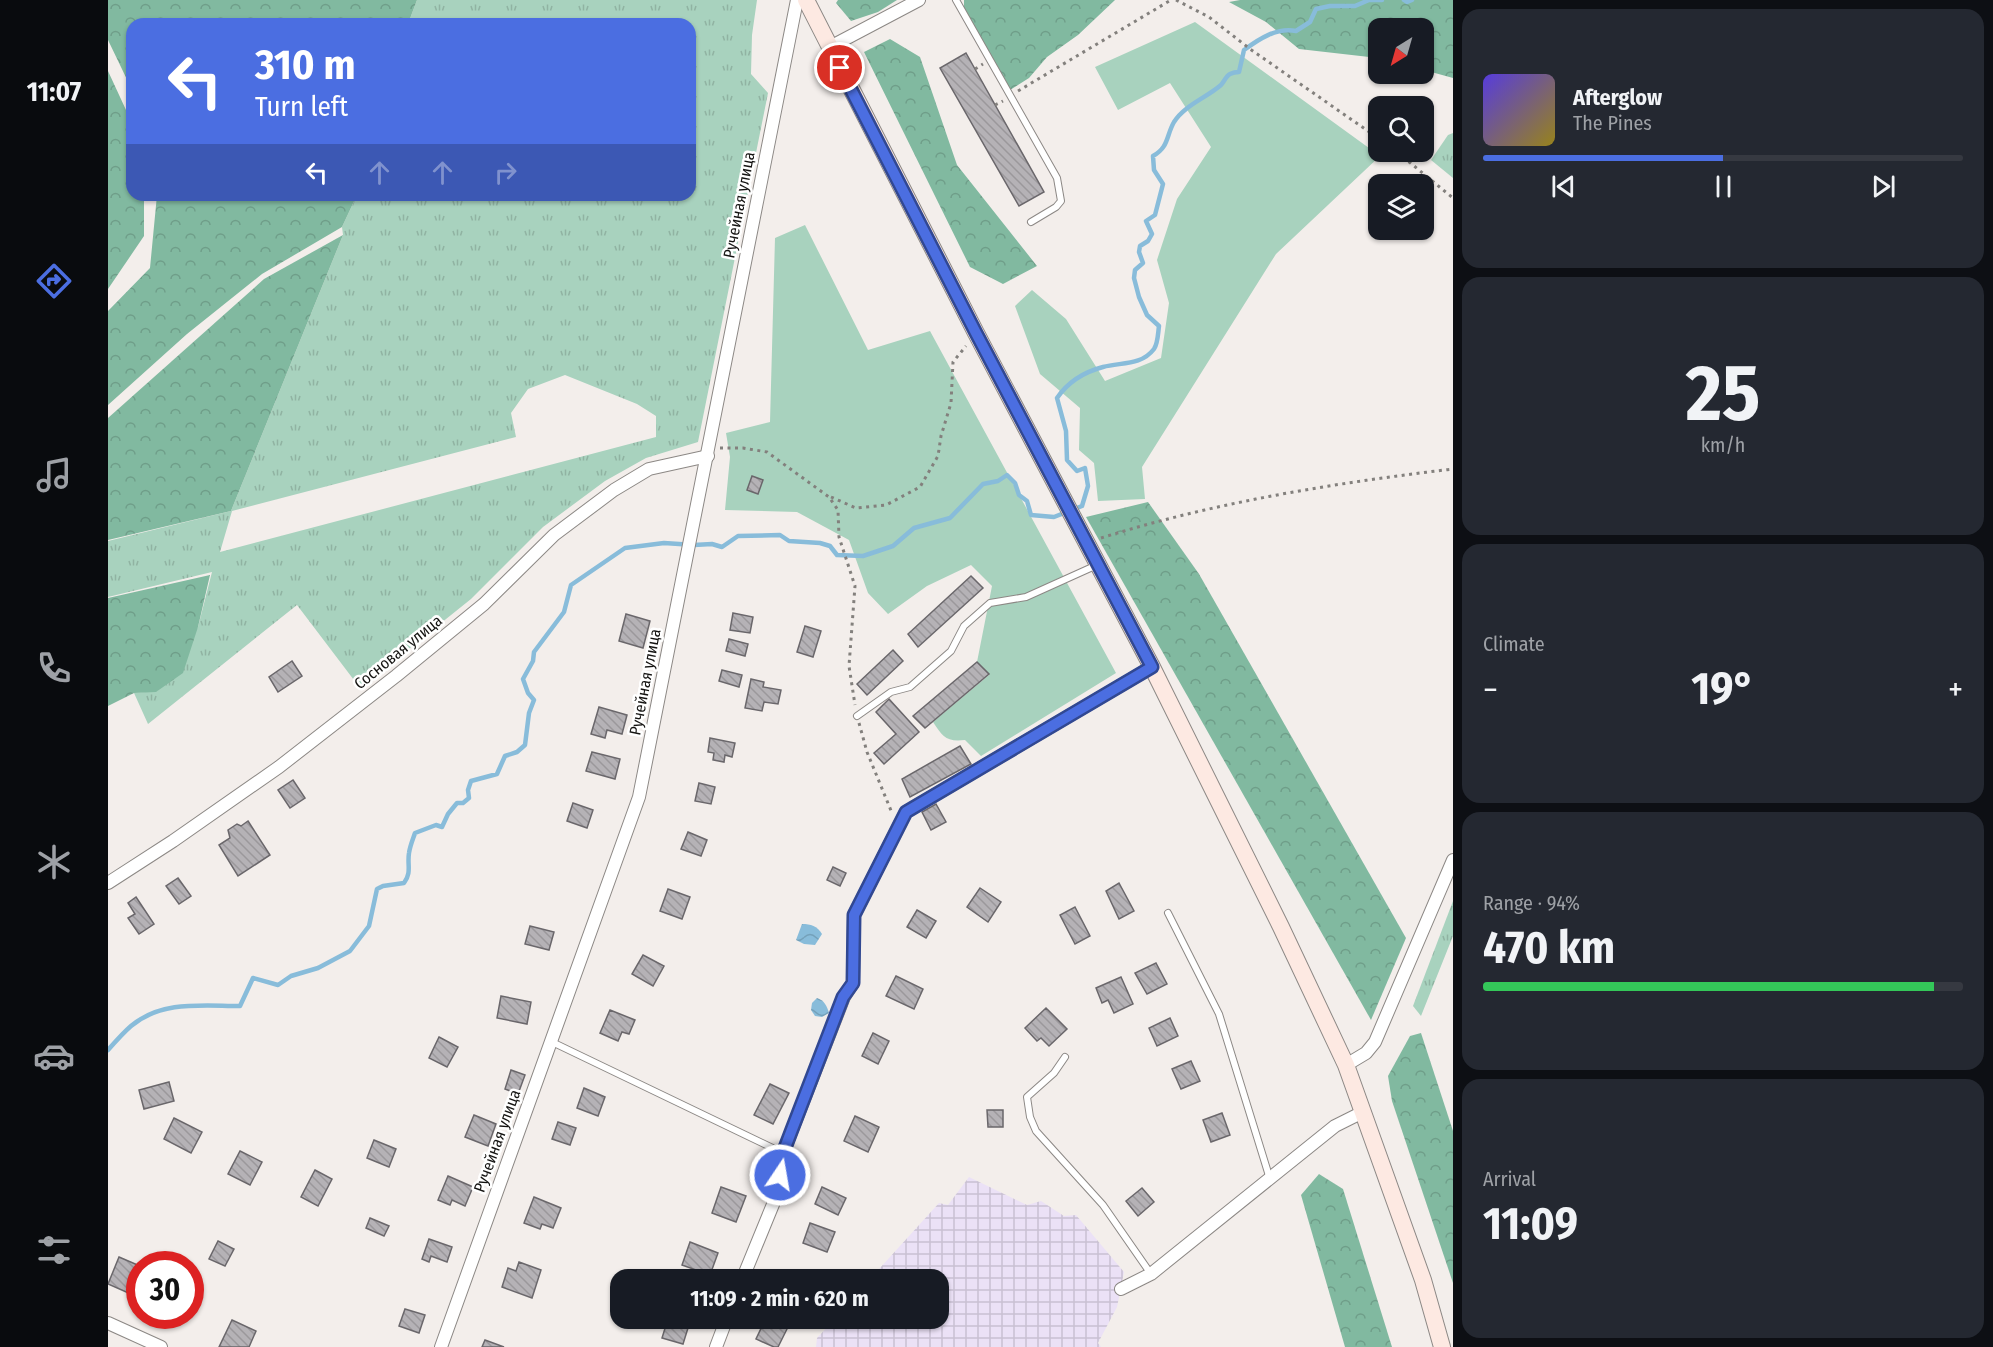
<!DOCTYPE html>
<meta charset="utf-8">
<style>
body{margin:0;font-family:"Fira Sans Condensed",sans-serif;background:#242831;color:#f1f3f6;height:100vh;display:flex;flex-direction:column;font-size:22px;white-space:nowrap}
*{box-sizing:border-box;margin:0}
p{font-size:20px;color:#9ea1a6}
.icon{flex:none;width:33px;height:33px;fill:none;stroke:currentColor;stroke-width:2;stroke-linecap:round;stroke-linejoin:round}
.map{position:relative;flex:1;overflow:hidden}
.side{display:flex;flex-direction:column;gap:9px;padding:9px;background:#0d0f14;width:540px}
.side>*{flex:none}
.top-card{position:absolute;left:18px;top:18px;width:570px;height:183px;border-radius:18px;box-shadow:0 2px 4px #0004;background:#4b6ee1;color:#fff;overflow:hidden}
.needle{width:39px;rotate:217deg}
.tools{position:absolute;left:1260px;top:18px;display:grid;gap:12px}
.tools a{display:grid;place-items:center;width:66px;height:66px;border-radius:12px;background:#171b24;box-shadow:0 2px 4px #0004;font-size:30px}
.speed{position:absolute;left:18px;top:1251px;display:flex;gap:12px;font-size:30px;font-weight:700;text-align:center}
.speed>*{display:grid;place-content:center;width:78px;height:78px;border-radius:50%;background:#171b24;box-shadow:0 2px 4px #0004;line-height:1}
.speed .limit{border:9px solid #d22;background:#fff;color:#111}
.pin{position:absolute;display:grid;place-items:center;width:51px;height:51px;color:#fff;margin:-26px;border:3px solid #fff;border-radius:50%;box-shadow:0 2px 6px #0007}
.me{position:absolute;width:66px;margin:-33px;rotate:12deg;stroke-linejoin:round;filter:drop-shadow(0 0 4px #0008)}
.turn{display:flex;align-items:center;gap:21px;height:126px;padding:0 30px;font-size:27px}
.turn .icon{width:78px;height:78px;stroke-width:2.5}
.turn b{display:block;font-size:42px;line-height:51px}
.lanes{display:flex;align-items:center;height:57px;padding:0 30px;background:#0003;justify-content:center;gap:30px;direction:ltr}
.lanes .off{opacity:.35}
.big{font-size:45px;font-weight:700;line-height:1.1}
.side .card{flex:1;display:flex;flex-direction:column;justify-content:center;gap:9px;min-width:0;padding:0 21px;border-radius:18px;background:#242831}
.side .dial{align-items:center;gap:0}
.dial b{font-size:78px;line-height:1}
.song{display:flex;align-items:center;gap:18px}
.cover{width:72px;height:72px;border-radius:9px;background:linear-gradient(135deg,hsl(250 70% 55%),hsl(50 70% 35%))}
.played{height:6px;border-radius:3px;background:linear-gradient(90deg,#4b6ee1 50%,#363941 50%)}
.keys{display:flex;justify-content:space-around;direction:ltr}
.heat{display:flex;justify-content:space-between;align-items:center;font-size:33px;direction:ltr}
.charge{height:9px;border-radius:4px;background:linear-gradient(90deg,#34c759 94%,#363941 0)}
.trip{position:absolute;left:502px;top:1269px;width:339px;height:60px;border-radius:18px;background:#171b24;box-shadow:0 2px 4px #0004;font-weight:700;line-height:60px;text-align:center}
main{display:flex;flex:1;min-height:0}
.tabs{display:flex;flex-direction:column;width:108px;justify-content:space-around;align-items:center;background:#090b0e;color:#9ea1a6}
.tabs .icon{width:42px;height:42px}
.tabs .selected{color:#4b6ee1}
.tabs b{font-size:27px;color:#f1f3f6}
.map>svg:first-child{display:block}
.industrial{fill:url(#industrial-grid)}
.grass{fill:url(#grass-tufts);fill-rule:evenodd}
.forest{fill:url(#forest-crowns)}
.garden{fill:#a8d2be}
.water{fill:url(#water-waves)}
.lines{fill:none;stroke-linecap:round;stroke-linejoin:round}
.stream{stroke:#88bcda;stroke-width:4.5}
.building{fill:url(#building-back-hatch);stroke:#6a676b;stroke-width:1.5}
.service-casing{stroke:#8c8885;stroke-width:8}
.minor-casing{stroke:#8c8885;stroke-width:14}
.secondary-casing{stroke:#8c8885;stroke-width:18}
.path{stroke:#83807d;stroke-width:3;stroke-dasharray:3 4.5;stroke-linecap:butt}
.service{stroke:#fff;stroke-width:6}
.minor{stroke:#fff;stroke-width:12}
.secondary{stroke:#fde9e2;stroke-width:16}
.route-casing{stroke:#314892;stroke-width:15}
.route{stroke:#4b6ee1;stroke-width:10}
.labels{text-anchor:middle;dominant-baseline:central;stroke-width:5;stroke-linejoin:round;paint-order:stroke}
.street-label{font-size:16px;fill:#141311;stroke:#fff}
</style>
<main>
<nav class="tabs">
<b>11:07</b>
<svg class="icon selected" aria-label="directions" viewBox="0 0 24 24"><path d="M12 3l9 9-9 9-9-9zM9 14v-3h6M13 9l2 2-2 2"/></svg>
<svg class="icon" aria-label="music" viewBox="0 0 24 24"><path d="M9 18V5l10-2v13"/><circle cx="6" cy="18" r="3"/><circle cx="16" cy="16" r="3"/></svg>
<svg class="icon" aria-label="phone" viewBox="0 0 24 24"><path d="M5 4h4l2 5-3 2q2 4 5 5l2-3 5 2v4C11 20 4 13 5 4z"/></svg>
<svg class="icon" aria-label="climate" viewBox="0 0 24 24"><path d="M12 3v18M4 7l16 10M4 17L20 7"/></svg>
<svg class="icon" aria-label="car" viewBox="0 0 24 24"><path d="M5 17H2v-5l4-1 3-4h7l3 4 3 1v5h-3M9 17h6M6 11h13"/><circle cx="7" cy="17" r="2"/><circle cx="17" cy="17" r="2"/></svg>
<svg class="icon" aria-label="filters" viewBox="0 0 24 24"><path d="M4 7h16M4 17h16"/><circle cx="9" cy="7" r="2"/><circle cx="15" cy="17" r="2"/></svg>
</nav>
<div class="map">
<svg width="1345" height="1347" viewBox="0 0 1345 1347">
<defs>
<pattern id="industrial-grid" width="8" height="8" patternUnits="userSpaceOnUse" patternTransform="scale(1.5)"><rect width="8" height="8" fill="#ebe1f6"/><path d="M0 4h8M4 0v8" fill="none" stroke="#c9c0d2"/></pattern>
<pattern id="grass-tufts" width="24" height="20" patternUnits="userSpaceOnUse" patternTransform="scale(1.5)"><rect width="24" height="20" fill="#a8d2be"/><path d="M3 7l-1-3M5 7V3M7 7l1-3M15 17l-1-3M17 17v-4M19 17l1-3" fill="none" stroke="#90b3a2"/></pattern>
<pattern id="forest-crowns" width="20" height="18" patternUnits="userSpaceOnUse" patternTransform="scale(1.5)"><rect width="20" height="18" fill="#81b9a0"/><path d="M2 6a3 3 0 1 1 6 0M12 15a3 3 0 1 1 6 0" fill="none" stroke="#6f9e89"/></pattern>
<pattern id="water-waves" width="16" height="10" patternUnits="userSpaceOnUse" patternTransform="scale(1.5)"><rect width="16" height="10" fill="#88bcda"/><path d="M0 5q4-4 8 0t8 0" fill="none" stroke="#74a1ba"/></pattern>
<pattern id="building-back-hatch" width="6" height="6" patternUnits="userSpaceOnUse" patternTransform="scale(1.5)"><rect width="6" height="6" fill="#b5b2b6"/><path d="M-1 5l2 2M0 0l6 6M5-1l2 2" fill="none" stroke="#9b989b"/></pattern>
</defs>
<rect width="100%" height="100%" fill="#f3eeeb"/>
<polygon class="industrial" points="861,1177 919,1205 933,1201 956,1216 968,1215 1016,1272 1009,1307 990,1343 993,1347 708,1347 709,1338 727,1319 831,1318 831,1280 762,1279 831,1203 840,1205"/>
<g class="grass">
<path d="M 309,0 L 649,0 L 644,35 L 643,74 L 660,93 L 590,442 L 538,458 L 497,481 L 435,527 L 363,599 L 252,688 L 189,605 L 40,724 L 26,693 L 49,691 L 90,627 L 104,572 L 0,597 L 0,541 L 123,511 L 235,235 L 234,227 L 249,195 L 582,195 L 582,24 L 300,24 ZM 457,375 L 529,404 L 548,416 L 548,437 L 112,552 L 124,511 L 408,437 L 403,413 L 420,389 Z"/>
<polygon points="1345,133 1345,178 1323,160 1340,135"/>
<polygon points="1345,901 1345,936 1313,1016 1305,1006"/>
</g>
<g class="forest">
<polygon points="0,0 309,0 300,24 24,24 24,90 0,40"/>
<polygon points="730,0 789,0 770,12 743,21 728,3"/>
<polygon points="856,0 1007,0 970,35 939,57 921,78 902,90 856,10"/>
<polygon points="1132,0 1345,0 1345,78 1316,70 1316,28 1270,28 1270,58 1191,49 1158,22 1121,2"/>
<polygon points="782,39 812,57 849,165 929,266 895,284 862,267 756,52"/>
<polygon points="0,71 24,123 24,195 36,195 36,236 0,289"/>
<polygon points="49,195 249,195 234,227 154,274 79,334 0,405 0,311 42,268"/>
<polygon points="235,235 123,511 0,540 0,418 156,279"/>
<polygon points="1040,502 1091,574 1298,938 1263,1020 978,517"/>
<polygon points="102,575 90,627 75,673 48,692 26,693 0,706 0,598"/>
<polygon points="1313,1033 1345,1131 1345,1283 1284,1101 1280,1076 1302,1036"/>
<polygon points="1211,1174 1235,1189 1284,1347 1237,1347 1193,1195"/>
</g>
<g class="garden">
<polygon points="1087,22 1272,156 1168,254 1034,467 1037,499 990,501 986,463 971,450 972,408 932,374 907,306 924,290 958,319 997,381 1053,358 1061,303 1049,260 1069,199 1103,147 1062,83 1010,110 987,67"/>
<path d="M 697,225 L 760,350 L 822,331 L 1008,673 L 873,756 L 857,740 C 838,742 835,737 825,722 L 881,675 L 869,662 L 884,586 L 863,565 L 819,586 L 780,614 L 760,593 L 741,540 L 689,512 L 617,510 L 622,457 L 618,433 L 662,422 L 667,238 Z"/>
</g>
<g class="water">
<path d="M 694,924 C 703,924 709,926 714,934 L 707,945 L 696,944 L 688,940 Z"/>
<path d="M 709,998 C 716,1000 719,1006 721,1013 L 714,1017 L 707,1016 L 703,1010 L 704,1003 Z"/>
</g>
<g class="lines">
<g class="stream">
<polyline points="1296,0 1299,2 1304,0"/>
<path d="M 0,1050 C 7,1042 15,1033 23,1026 C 54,1000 95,1006 132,1006 L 145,978 L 170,985 L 183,976 L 210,968 L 242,951 L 261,926 L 269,889 L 275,886 L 296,883 C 304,872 299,865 301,853 C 302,846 305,839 307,833 L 328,825 L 334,827 L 340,814 L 349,803 L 355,803 L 361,798 L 360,790 L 363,781 L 389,774 L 397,756 L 409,752 L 417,745 L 421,713 L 426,700 L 420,693 L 415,679 L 425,661 L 426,652 L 456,612 L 463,585 L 517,548 L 556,543 L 586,545 L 604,544 L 614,547 L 630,536 L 672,535 L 681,541 L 712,543 L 722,546 L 729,555 L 755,556 L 785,546 L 806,528 L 842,518 L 875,484 L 890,481 L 899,475 L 907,483 L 911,495 L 919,501 L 923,515 L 946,517 L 974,506 L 980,486 L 977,468 L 969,471 L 959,460 L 958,431 L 949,398 C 960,382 976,372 995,367 C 1013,362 1033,366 1046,349 C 1050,343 1050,333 1051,326 L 1039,315 L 1031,297 L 1026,278 L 1027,270 L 1035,263 L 1031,252 L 1032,246 L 1040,241 L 1044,234 L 1038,221 L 1047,215 L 1055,184 L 1046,170 L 1045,156 C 1061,147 1058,136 1066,122 C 1077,105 1098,98 1113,85 C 1116,82 1118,76 1122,74 C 1124,73 1128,72 1131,72 L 1136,50 C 1151,39 1169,27 1188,31 L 1202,22 L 1208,9 L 1222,6 L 1247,6 L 1261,0 L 1274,0"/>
</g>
</g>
<g class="building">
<polygon points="858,53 936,192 911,206 832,68"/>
<polygon points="644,476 655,480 650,494 639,490"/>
<polygon points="863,576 875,588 810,647 800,634"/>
<polygon points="625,613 645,617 642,633 622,630"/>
<polygon points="518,614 542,621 535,648 511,641"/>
<polygon points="697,626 713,631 705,657 689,652"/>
<polygon points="621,639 640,644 637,656 618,651"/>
<polygon points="785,650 795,661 759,695 749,684"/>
<polygon points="184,661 194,676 170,692 161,677"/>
<polygon points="869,662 881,674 817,728 805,716"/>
<polygon points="614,670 634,675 631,687 611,681"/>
<polygon points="643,679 656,682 655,687 673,690 670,704 656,702 654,711 637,708"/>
<polygon points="781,699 811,732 776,764 766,753 788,734 768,712"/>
<polygon points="491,707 519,715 514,734 499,730 497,738 483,734"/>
<polygon points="602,738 627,743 624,757 617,755 616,762 605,760 606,753 600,752"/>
<polygon points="852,746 863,764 802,797 794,779"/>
<polygon points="484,752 512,759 507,779 478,771"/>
<polygon points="185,780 197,798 182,808 170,790"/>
<polygon points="591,783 607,787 603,804 587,801"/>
<polygon points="465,803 485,810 479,828 459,821"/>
<polygon points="828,804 838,822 823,830 814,812"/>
<polygon points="140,821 162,855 130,876 111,845 122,838 120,830 129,824 133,826"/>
<polygon points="580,832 599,840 593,856 573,849"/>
<polygon points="725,867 738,873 732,886 719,880"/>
<polygon points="70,878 83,896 71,904 58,886"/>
<polygon points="1011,883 1026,911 1011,919 998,891"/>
<polygon points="872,888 893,902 880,922 859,907"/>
<polygon points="560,889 582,897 574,919 552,911"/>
<polygon points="28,897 46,924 31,934 20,918 27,914 20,903"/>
<polygon points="967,907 982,936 967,944 952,915"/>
<polygon points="809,910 828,921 818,938 799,927"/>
<polygon points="422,926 446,932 441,950 417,944"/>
<polygon points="535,955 556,966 545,986 524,974"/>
<polygon points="1048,963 1059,984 1039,994 1027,973"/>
<polygon points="788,976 815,989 806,1009 778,996"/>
<polygon points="1013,977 1025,1004 1006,1013 1000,1000 994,1003 988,988"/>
<polygon points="393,996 423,1002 419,1024 389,1018"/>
<polygon points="938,1008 959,1029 941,1046 933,1038 929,1041 917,1028"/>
<polygon points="502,1010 527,1020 521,1034 514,1032 510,1041 492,1033"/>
<polygon points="1062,1018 1070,1036 1049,1046 1041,1028"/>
<polygon points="765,1033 781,1041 770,1064 754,1056"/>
<polygon points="331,1037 350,1047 339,1067 321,1058"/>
<polygon points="1083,1061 1092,1081 1073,1089 1064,1069"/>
<polygon points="403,1070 417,1075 410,1094 397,1089"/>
<polygon points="61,1082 66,1101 36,1109 31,1090"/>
<polygon points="662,1084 681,1093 665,1124 646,1115"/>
<polygon points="476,1088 497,1097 490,1116 469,1108"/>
<polygon points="879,1110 895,1110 895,1127 880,1127"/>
<polygon points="1114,1113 1122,1135 1103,1142 1095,1120"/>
<polygon points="366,1115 388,1124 380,1146 357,1137"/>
<polygon points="747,1116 771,1127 760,1152 736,1141"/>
<polygon points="66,1118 94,1132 83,1153 56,1139"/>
<polygon points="450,1122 468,1128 462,1145 444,1139"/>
<polygon points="266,1140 288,1149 281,1167 259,1158"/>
<polygon points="132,1151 154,1162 142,1185 120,1174"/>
<polygon points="207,1170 224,1179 210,1206 193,1197"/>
<polygon points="340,1176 365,1187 357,1206 344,1200 342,1205 330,1200"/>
<polygon points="613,1187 638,1196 628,1222 604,1213"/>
<polygon points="714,1187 738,1198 730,1215 707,1204"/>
<polygon points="1034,1188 1046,1202 1030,1216 1018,1201"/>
<polygon points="426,1197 453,1208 445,1228 434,1224 432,1229 416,1223"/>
<polygon points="262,1218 281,1226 276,1236 258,1228"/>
<polygon points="702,1223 727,1232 719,1252 695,1243"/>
<polygon points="321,1239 344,1247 339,1262 323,1256 321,1262 314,1259"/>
<polygon points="110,1241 126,1249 117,1266 101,1259"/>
<polygon points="582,1242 610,1253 602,1275 574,1265"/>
<polygon points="11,1257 32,1266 32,1280 25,1295 0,1284"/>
<polygon points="411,1262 433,1270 424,1298 394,1287 400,1268 408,1271"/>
<polygon points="82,1291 89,1294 82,1309"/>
<polygon points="297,1309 317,1315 311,1333 291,1326"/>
<polygon points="658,1318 680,1327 670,1347 666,1347 648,1339"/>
<polygon points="124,1320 148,1331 141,1347 111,1347"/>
<polygon points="559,1322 580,1328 575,1344 554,1338"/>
<polygon points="377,1340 396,1347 374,1347"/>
</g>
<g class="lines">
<g class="service-casing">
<g id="service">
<polyline points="848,0 949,178 953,201 948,207 923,222"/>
<polyline points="749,716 783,692 802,687 843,651 856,626 882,603 918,597 989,565"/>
<polyline points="1060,913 1111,1014 1162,1179"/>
<polyline points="444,1042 675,1153"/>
<polyline points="957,1057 946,1073 919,1097 922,1117 928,1131 995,1205 1043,1274"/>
</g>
</g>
<g class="minor-casing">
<g id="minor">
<polyline points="722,47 811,0"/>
<polyline points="0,883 65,841 171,767 288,676 376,604 446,535 506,490 541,469 600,456"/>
<polyline points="1238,1065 1258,1053 1267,1042 1345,860"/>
<polyline points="634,1280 668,1197 675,1153 736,997 745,983 746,915 798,812 1044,667"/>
<polyline points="1013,1289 1043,1274 1227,1126 1255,1112"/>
<polyline points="0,1323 53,1347"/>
<polyline points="333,1347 531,797 689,0"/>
<polyline points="608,1347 619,1318"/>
</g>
</g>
<g class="secondary-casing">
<polyline id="secondary" points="698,0 868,333 1044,667 1173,927 1238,1065 1315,1280 1334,1347"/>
</g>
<g class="path">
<polyline points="1068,0 1101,17 1142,49 1270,138"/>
<polyline points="867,69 875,64"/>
<polyline points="910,91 1063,0"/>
<polyline points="887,105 895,101"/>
<polyline points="1289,152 1345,198"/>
<polyline points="612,448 635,448 659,452 721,497 730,510 731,537 747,586 741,666 747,705"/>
<polyline points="723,497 748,508 778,505 812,487 830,456 833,436 843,403 845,362 858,346"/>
<path d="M 993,538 C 1108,502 1226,483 1345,469"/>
<polyline points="751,723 759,752 784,813"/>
</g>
<use href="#service" class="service"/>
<use href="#minor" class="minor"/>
<use href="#secondary" class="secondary"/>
</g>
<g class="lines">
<g class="route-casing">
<polyline id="route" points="672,1175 675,1153 683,1132 735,997 745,983 746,915 798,812 1044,667 868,333 732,68"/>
</g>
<use href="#route" class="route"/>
</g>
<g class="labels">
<g class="street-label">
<text transform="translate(631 205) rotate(-79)">Ручейная улица</text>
<text transform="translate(290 652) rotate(-39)">Сосновая улица</text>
<text transform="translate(537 682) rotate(-79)">Ручейная улица</text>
<text transform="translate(389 1141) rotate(-70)">Ручейная улица</text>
</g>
</g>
</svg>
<div class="tools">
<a><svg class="needle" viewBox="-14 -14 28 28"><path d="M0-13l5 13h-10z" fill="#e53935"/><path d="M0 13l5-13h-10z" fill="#9ea1a6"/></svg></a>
<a><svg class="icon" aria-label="search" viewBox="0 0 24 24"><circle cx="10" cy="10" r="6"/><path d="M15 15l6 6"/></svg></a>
<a><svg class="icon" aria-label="layers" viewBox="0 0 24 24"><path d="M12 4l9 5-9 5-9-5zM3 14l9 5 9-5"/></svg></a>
</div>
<div class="speed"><div class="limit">30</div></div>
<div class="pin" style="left:732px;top:68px;background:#d93025"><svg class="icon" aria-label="arrive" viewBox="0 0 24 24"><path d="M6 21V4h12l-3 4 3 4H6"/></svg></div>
<svg class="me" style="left:672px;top:1175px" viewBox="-20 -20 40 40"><circle r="17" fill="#4b6ee1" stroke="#fff" stroke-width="3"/><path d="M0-11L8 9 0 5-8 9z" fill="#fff"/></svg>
<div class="trip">11:09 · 2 min · 620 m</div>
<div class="top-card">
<div class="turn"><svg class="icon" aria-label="left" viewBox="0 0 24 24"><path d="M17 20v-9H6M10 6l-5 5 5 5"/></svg><div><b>310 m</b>Turn left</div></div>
<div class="lanes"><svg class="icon" aria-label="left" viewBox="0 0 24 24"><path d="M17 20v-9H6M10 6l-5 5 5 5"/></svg><svg class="icon off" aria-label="ahead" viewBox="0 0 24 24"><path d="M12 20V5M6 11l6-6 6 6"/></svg><svg class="icon off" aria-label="ahead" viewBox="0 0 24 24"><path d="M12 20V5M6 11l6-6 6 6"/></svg><svg class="icon off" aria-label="right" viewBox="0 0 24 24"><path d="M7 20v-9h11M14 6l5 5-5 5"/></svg></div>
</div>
</div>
<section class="side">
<div class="card">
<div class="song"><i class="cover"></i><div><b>Afterglow</b><p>The Pines</p></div></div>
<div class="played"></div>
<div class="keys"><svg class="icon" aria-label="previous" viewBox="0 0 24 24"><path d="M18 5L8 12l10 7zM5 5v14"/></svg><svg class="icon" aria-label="pause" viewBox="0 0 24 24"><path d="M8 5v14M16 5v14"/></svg><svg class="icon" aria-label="next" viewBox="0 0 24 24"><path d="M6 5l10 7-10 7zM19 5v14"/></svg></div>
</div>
<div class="card dial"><b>25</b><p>km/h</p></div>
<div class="card"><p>Climate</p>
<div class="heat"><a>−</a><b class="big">19°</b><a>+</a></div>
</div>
<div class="card"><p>Range · 94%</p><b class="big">470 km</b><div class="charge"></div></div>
<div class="card"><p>Arrival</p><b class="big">11:09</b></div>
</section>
</main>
